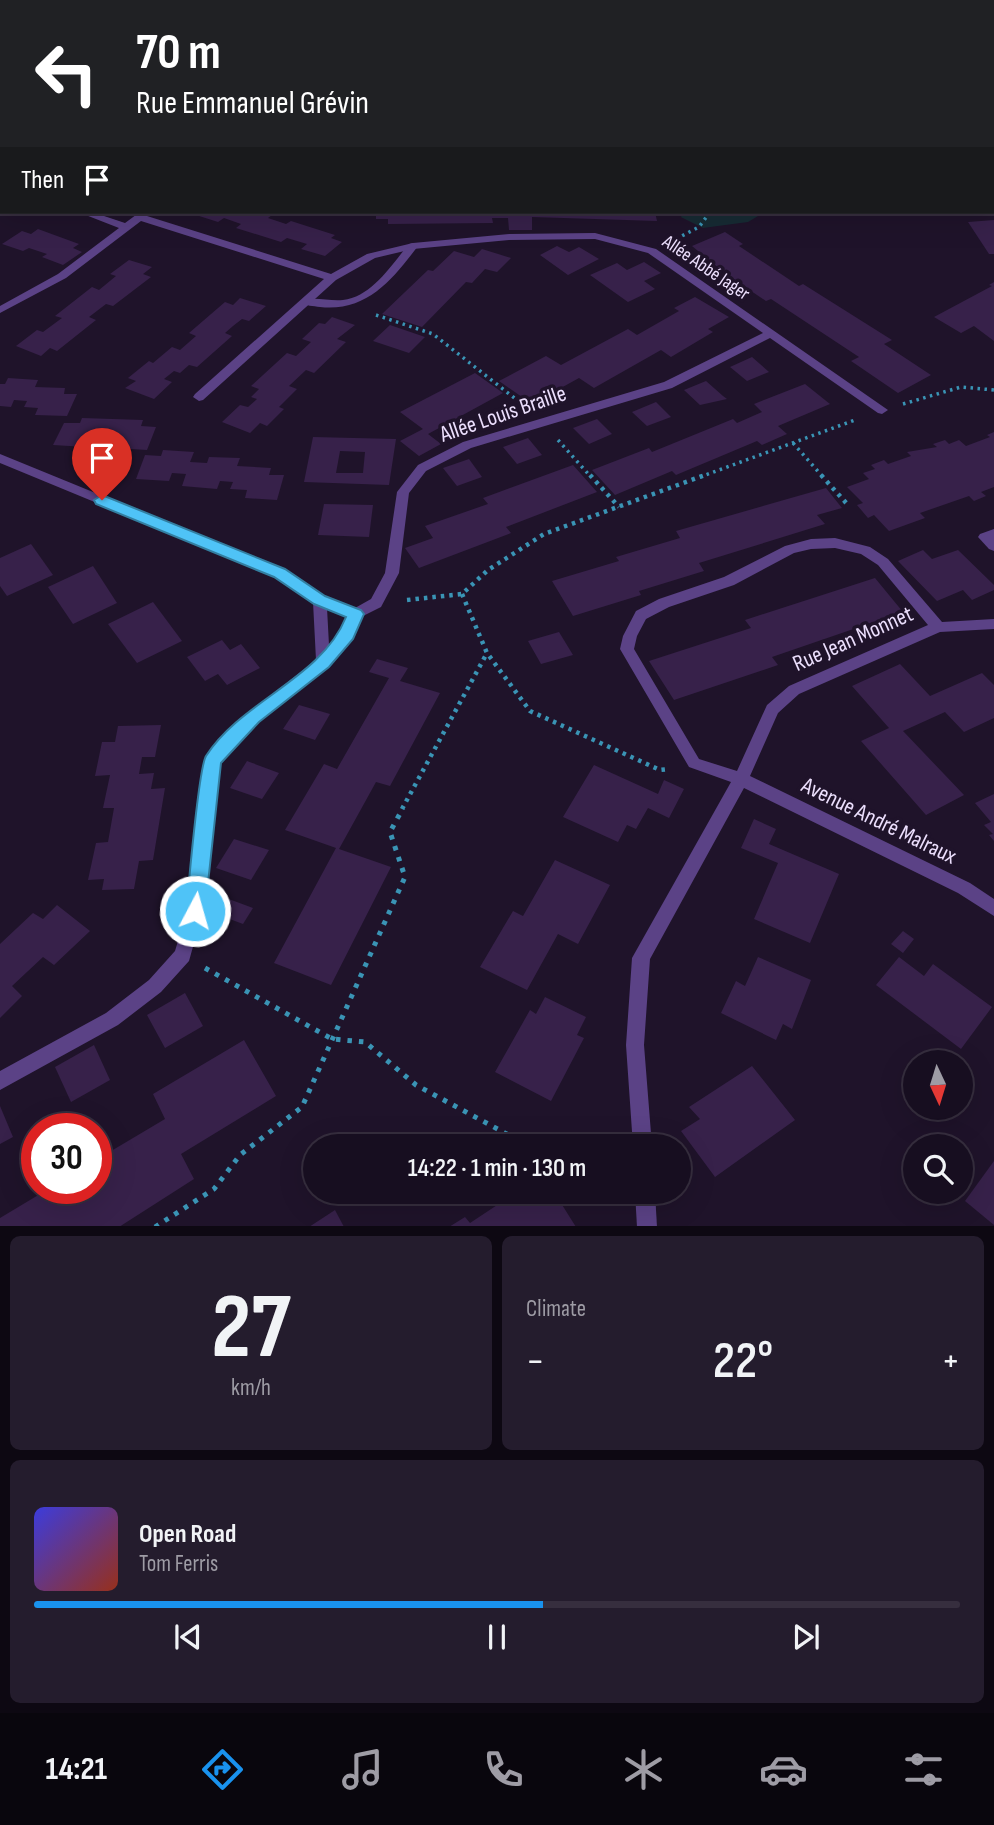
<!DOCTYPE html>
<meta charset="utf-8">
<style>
body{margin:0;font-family:"Sofia Sans Condensed",sans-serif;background:#241c2d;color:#f1f3f6;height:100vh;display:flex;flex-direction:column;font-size:26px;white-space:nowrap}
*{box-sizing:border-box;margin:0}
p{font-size:23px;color:#9e9ca5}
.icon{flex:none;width:38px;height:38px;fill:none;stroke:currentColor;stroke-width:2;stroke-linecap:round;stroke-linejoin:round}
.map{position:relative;height:1226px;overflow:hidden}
.side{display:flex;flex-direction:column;gap:10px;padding:10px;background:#0d0812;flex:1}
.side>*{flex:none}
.guide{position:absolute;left:0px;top:0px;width:994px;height:214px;box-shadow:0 7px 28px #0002,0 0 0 2px #362e3e;background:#202124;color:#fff;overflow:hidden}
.needle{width:46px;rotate:176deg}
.tools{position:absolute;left:903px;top:1050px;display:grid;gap:14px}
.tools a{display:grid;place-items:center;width:70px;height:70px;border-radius:50%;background:#170e20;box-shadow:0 7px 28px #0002,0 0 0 2px #362e3e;font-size:35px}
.speed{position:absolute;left:21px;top:1113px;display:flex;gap:14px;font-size:35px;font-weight:700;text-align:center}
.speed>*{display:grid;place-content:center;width:91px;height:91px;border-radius:50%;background:#170e20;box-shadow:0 7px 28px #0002,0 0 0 2px #362e3e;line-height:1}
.speed .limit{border:10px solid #d22;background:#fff;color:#111}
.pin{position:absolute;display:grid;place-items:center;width:60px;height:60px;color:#fff;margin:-72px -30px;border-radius:50% 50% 50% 0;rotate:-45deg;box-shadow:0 0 7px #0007}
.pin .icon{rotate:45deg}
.me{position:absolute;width:77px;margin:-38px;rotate:6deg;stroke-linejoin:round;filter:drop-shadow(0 0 5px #0008)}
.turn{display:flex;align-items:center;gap:24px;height:147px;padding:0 21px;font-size:32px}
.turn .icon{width:91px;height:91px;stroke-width:2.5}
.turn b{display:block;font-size:49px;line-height:60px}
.then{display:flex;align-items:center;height:66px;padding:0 21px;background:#0003;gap:14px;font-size:26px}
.big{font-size:52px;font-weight:600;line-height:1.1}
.side .card{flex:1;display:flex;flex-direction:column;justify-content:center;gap:10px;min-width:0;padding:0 24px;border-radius:10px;background:#241c2d}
.side .dial{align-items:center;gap:0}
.dial b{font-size:91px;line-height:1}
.song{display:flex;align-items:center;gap:21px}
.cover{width:84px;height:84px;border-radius:10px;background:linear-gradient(135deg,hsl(240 70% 55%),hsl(10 70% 35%))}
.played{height:7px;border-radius:4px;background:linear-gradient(90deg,#1992ee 55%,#362e3e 55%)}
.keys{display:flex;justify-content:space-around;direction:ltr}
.heat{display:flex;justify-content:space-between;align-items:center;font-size:38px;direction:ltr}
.side .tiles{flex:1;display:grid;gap:10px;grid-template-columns:1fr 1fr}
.card:last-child{grid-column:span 2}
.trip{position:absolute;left:303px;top:1134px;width:388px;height:70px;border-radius:35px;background:#170e20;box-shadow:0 7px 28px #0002,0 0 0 2px #362e3e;font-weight:600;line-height:70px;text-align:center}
.dock{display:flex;height:112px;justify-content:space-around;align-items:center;background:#09060d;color:#9e9ca5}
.dock .icon{width:49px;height:49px}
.dock .on{color:#1992ee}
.dock b{font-size:32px;color:#f1f3f6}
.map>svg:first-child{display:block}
.green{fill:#172b34}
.building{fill:#37214a;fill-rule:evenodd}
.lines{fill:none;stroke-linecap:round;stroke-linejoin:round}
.path-far2{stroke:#3a94b5;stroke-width:3.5;stroke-dasharray:2.5 4.5;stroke-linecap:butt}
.path-far1{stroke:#3a94b5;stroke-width:4.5;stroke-dasharray:3.5 5;stroke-linecap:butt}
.path{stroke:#3a94b5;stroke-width:5;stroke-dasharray:4.5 7;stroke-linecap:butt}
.service{fill:#5b4286;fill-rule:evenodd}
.minor{fill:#5b4286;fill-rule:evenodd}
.secondary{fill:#a87df6;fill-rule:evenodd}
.route{fill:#4fc3f7;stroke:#337fa1;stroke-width:2}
.labels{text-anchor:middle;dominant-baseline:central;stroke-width:7;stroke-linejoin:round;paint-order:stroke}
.far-street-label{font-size:19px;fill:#ecdffd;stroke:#1f132a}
.street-label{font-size:23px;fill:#ecdffd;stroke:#1f132a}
</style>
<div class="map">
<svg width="994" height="1227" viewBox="0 0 994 1227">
<rect width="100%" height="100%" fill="#1f132a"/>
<polygon class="green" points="683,212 763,212 763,213 748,222 703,228 681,217"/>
<g class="building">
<polygon points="200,212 262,212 272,215 268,218 286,224 291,221 335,235 331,238 342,242 325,256 301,249 307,244 287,238 281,242 236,228 241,224 224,218 218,222 196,215"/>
<polygon points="376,212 655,212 657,221 532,217 532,230 509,230 508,218 492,218 493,223 388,224 388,219 376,219"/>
<polygon points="994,220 994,254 989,254 968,222"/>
<polygon points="38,229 79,244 73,248 82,252 63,265 42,257 47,254 29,248 23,251 2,244 22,231 31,234"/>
<polygon points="725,232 743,244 739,246 799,286 803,284 892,340 884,344 931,375 898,393 851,361 859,357 771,299 766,301 726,274 692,246"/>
<polygon points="557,246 569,252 579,247 599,259 568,275 540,255"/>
<polygon points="482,249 511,258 497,272 485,269 472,283 466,282 422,327 382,314 428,270 433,271 454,251 474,257"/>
<polygon points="129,260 152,267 143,274 151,277 113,306 106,304 89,317 96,320 57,351 50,348 41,356 16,346 37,330 43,332 62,318 55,316 92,287 99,290 116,276 110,274"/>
<polygon points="644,262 661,273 644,281 655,289 628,302 590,275 617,263 627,270"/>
<polygon points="994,282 994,341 974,326 961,333 934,317 992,286 989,285"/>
<polygon points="695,297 729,317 708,329 713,332 671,357 661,350 594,388 579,378 532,404 499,381 546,356 561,365 628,329 637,335 679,311 674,308"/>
<polygon points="240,298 266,306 249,321 242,319 233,326 225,333 232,336 197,367 189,365 180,373 174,371 164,379 172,382 154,399 125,388 136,381 128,378 149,361 153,363 172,347 180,350 196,336 189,333 225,302 233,305"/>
<polygon points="332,317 355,325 337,339 346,342 314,373 306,370 289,386 297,389 279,407 284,409 267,426 260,423 250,433 222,422 240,405 248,407 257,399 251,397 259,389 251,386 287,353 296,356 311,342 302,339 319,323 325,324"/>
<polygon points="390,325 425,337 409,353 373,341"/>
<polygon points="752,357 769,372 747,381 730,367"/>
<polygon points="475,373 503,393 428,434 441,444 419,456 400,441 423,429 400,412"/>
<polygon points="8,378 38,380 35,387 65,388 64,394 77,394 67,416 35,415 38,408 24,407 27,401 14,400 11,407 0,406 0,384 5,384"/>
<polygon points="706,381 723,396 727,399 700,405 684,390"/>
<polygon points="805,384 830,404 778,426 787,434 762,445 757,441 676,475 672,471 615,495 592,470 649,448 652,452 733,419 737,423 762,412 754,404"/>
<polygon points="656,402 671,417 647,426 632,412"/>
<polygon points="82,418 143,420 141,426 156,427 147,450 115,448 118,441 90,440 86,447 53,445 64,423 80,423"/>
<polygon points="597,419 612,434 589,444 573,428"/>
<polygon points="994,432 994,487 981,492 986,496 974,501 969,496 920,513 925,518 889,531 874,515 868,518 857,505 863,503 847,487 869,479 863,473 875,469 871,465 884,460 888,464 911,456 907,452 937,447 933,444 945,440 949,444 959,440 966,446 990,437 987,435"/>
<path d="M 313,437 L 396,439 L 389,485 L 304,482 ZM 340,451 L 365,452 L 363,473 L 336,473 Z"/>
<polygon points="528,438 542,455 517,464 503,447"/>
<polygon points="163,450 194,452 190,462 207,463 209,457 240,458 237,466 271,468 269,475 284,475 277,500 245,498 247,490 230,489 233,482 220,481 217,489 182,486 186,474 172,473 169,481 136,479 145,455 161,456"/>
<polygon points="469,459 482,477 457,486 443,468"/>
<polygon points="573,465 597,492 506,527 511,533 419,568 405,548 433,538 425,526 488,504 483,498"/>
<polygon points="826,488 842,508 817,515 825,524 699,563 704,571 639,591 641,595 573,616 552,581 619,561 616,557 680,538 676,531"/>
<polygon points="324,504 373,505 369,537 318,535"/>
<polygon points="31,544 53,575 7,596 0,586 0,558"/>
<polygon points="923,550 932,559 958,550 994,585 994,590 972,600 963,590 937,601 898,561"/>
<polygon points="93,566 117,603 73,624 48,587"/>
<polygon points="875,578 903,612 772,657 778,665 674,700 649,661 751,628 745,620"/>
<polygon points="153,602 182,641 137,663 108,624"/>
<polygon points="559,632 573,655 541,664 528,641"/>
<polygon points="222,640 230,650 241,644 260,668 227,685 218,674 205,681 187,657"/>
<polygon points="377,659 408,668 400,681 440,693 390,786 376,782 339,849 391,867 331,985 274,963 336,848 285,830 324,764 337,769 389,678 369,672"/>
<polygon points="900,664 930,696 982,673 994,685 994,718 964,732 945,712 903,731 964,795 926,815 861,741 889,728 852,686"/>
<polygon points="299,705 330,714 315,740 283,729"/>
<polygon points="161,725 155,757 142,757 139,774 154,773 151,789 165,788 153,860 139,861 134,889 102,890 104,879 88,880 96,843 108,842 114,808 103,808 110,775 95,776 102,742 115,742 118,726"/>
<polygon points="247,761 279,773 262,799 230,788"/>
<polygon points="594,765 658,794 664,780 684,789 669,818 648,808 636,829 627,825 618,842 563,817"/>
<polygon points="994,794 994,841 989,835 993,834 984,825 991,822 975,803"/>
<polygon points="754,819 776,829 769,844 839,874 810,943 754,919 778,863 741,848"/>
<polygon points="234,839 269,850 251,880 216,868"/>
<polygon points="555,860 610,885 578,944 558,934 527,990 480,967 513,911 523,916"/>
<polygon points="218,895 253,908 243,924 208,911"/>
<polygon points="57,905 90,931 54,965 43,957 12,986 22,996 0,1018 0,944 33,913 43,919"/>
<polygon points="903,931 914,939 903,953 891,944"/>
<polygon points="758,957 811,980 792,1029 783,1024 776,1040 721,1013 736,981 745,986"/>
<polygon points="899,957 924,976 933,964 992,1007 961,1049 876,985"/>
<polygon points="185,993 203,1026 165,1048 147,1015"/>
<polygon points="545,997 586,1017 577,1035 584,1038 551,1101 495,1072 530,1010 536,1014"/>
<polygon points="244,1040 276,1096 181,1154 194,1179 119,1227 0,1227 0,1218 50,1188 96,1188 96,1160 165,1119 153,1094"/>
<polygon points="94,1045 110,1080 71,1102 55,1067"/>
<polygon points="752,1066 795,1120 715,1177 681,1131 700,1119 689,1107"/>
<polygon points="0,1106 13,1137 0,1144"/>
<polygon points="994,1161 994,1225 965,1201"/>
<polygon points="517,1192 554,1192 576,1227 449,1227 465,1217 470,1223"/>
<polygon points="335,1210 344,1227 309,1227"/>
</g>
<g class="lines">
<g class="path-far2">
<polyline points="676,239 699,227 710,212"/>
<polyline points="376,315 433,334 522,404"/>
<polyline points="903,404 961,387 994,390"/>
<polyline points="558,440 591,477"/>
<polyline points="793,443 823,477"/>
<polyline points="700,477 855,420"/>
</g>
<g class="path-far1">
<polyline points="590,475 619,507"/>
<polyline points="821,475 848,505"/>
<polyline points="462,594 487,653 530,711 660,770 669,769"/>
<polyline points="407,600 462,594 488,570 544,534 705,475"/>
<polyline points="402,809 487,653"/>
</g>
<g class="path">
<polyline points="205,968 332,1039 365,1042 416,1085 529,1146"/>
<polyline points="155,1227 214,1189 240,1155 302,1107 405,877 390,832 403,808"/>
</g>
<path class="service" d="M 413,243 L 418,246 C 392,280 367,312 320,307 C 313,306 306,306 300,302 C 310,295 330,302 343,300 C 372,297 392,264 409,244 Z"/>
<g class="minor">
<polygon points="97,0 105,0 96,2"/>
<rect x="0" y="28" width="2" height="4"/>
<rect x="992" y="91" width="2" height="6"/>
<polygon points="2,153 2,161 0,162 0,154"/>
<polygon points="0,167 2,168 2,176 0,175"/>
<path d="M 78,212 L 92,212 L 125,223 L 140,212 L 147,212 L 149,214 L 147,216 L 331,274 L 367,254 L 413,243 L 509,234 L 595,233 L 656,249 L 888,410 L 882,414 L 878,413 L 770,338 L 672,388 L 471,448 L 426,471 L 409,493 L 399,573 L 381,607 L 361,617 L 352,638 L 328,666 L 258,721 L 220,762 L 203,911 L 189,961 L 161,992 L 118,1025 L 0,1090 L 0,1071 L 106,1013 L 149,980 L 175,951 L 187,911 L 205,760 L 248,713 L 316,660 L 313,602 L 274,576 L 0,463 L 0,454 L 284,570 L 325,596 L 355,608 L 371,599 L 385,573 L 397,492 L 418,465 L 463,442 L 664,382 L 763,333 L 648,253 L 595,239 L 509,240 L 413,249 L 375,258 L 336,280 L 203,400 L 199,401 L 193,397 L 195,394 L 324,279 L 141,221 L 66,278 L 0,313 L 0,306 L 58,274 L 119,228 ZM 327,608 L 348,616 L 341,631 L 329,645 Z"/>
<polygon points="994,529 994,551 989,549 978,537 980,534"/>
<path d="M 835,538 L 870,547 L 888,559 L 942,622 L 994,619 L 994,629 L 940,632 L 799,694 L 778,713 L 750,776 L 970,883 L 994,899 L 994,916 L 958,893 L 744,788 L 650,959 L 644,1045 L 652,1146 L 633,1146 L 626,1045 L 632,958 L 731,782 L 689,767 L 620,649 L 623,636 L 636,611 L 659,599 L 724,577 L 785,546 L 811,539 ZM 835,548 L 861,554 L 878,565 L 928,625 L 789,686 L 767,705 L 737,771 L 699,759 L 634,649 L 637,636 L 646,619 L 669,607 L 734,585 L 794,553 L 811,549 Z"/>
<polygon points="635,1192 655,1192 657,1227 637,1227"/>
</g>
<g class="secondary">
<rect x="992" y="23" width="2" height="4"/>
<polygon points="2,189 2,196 0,196 0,190"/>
</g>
</g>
<path class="route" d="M 102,495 L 285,569 L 325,596 L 361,610 L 364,614 L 353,639 L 329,667 L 259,722 L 221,763 L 205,911 L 202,917 L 195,919 L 189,917 L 186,911 C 189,886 198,769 206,756 C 242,700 321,679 346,617 L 314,604 L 274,577 L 96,504 L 94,500 Z"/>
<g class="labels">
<g class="far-street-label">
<text transform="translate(706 268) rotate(34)">Allée Abbé Jager</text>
</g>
<g class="street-label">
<text transform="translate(503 414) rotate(-19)">Allée Louis Braille</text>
<text transform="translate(853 639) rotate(-24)">Rue Jean Monnet</text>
<text transform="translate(879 821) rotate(26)">Avenue André Malraux</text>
</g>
</g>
</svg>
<div class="tools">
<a><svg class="needle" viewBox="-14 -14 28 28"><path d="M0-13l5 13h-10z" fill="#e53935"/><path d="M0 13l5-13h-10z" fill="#9e9ca5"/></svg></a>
<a><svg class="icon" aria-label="search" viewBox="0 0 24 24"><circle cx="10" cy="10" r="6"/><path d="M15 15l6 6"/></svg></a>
</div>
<div class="speed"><div class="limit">30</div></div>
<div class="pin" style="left:102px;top:500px;background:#d93025"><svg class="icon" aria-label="arrive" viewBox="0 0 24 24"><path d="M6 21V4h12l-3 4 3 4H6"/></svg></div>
<svg class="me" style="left:195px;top:911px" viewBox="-20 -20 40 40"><circle r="17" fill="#4fc3f7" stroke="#fff" stroke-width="3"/><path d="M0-11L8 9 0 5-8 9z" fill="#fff"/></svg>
<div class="trip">14:22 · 1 min · 130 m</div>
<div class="guide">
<div class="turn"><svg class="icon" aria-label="left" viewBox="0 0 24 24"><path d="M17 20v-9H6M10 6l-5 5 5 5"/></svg><div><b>70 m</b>Rue Emmanuel Grévin</div></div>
<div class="then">Then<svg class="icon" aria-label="arrive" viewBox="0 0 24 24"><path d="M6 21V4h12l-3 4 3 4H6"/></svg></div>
</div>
</div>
<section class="side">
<div class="tiles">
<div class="card dial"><b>27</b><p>km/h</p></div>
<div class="card"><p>Climate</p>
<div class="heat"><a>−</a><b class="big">22°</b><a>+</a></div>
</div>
<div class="card">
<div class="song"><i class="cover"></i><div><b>Open Road</b><p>Tom Ferris</p></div></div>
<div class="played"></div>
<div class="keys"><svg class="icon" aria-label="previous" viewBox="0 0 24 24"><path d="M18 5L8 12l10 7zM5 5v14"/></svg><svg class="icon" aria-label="pause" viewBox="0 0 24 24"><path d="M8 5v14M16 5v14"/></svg><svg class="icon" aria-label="next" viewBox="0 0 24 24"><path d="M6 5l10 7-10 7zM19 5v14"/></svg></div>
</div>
</div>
</section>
<nav class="dock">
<b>14:21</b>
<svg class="icon on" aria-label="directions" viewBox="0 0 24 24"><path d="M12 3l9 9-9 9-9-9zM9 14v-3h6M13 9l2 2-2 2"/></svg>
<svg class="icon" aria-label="music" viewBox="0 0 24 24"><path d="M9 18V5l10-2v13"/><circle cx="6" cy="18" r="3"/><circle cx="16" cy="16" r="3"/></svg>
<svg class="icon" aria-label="phone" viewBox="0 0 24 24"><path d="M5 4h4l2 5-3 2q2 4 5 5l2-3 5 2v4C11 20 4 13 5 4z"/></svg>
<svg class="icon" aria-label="climate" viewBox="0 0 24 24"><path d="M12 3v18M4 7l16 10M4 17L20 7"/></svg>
<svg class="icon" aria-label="car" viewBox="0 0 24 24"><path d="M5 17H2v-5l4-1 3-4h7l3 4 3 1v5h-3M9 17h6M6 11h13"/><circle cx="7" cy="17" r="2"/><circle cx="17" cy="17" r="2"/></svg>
<svg class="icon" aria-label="filters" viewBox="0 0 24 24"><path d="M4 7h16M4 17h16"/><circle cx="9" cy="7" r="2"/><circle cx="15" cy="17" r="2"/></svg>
</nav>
